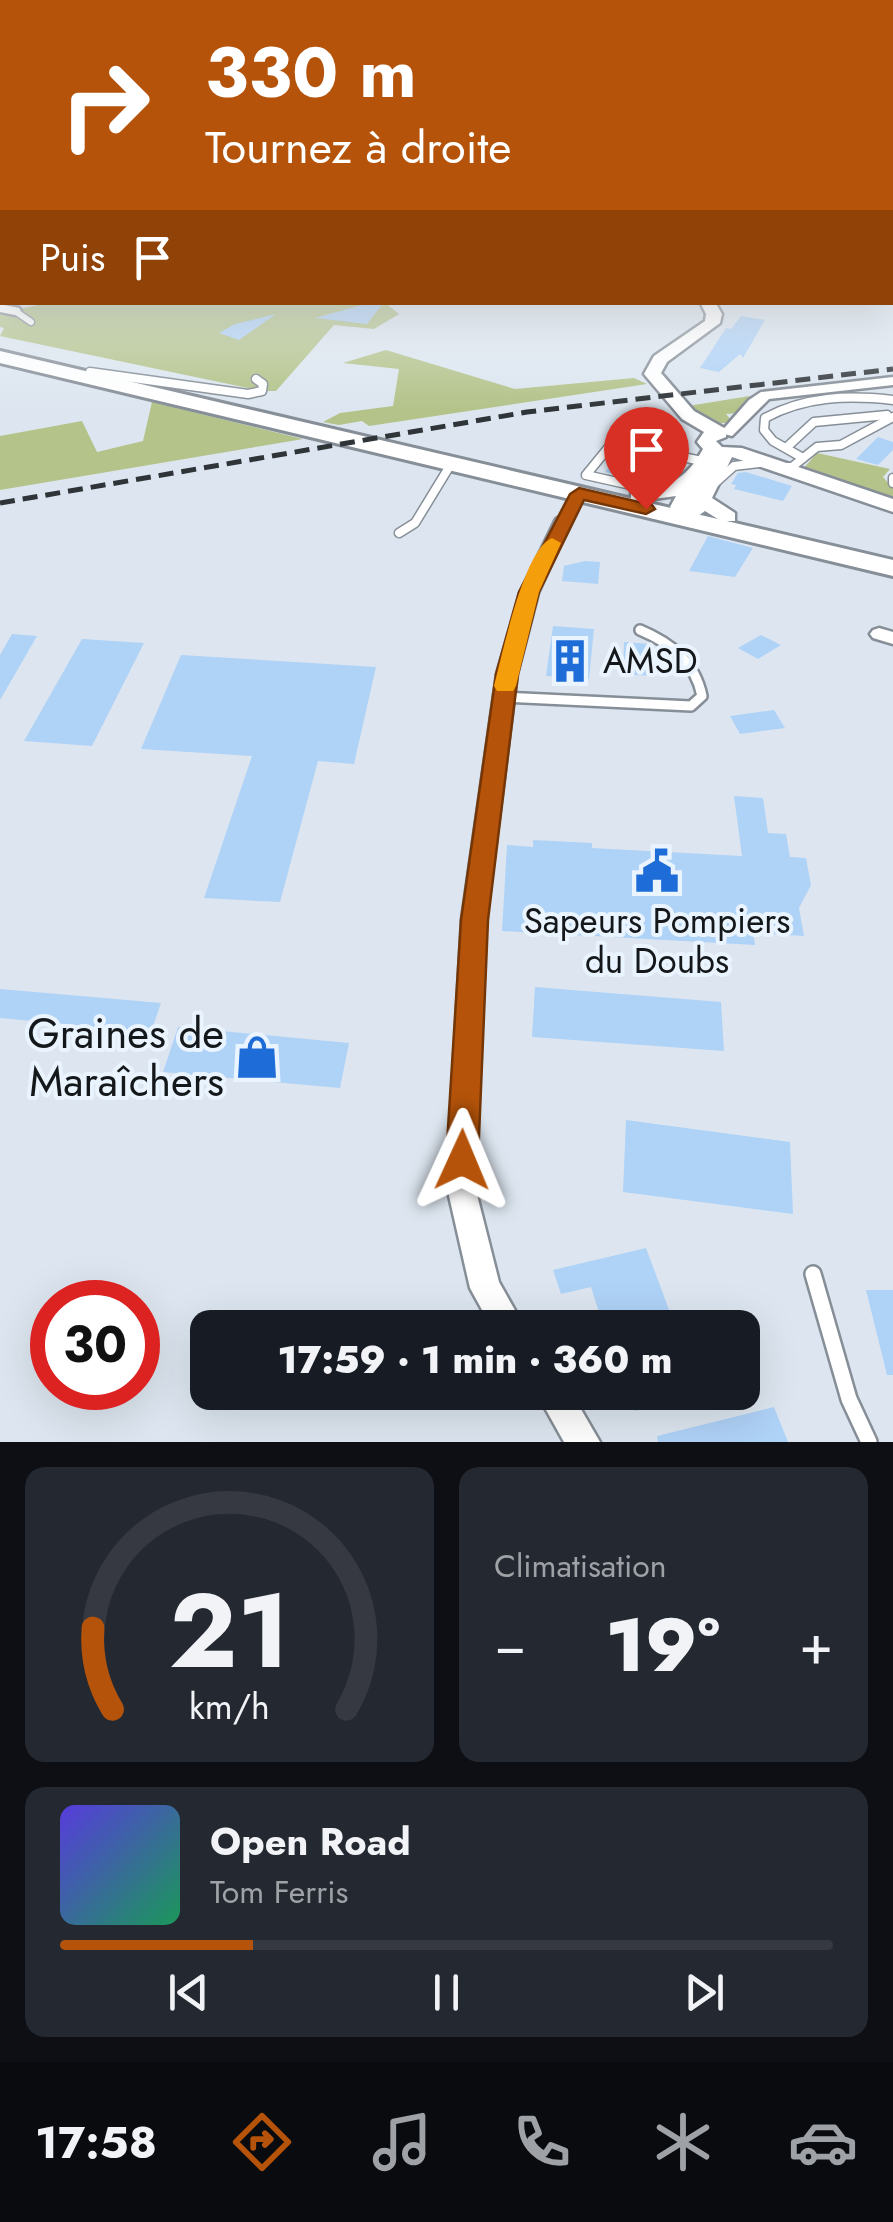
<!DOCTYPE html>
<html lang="fr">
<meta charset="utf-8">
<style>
body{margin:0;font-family:Jost,sans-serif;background:#242831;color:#f1f3f6;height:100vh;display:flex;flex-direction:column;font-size:38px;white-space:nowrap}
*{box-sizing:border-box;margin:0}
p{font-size:32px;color:#9ea1a6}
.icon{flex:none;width:55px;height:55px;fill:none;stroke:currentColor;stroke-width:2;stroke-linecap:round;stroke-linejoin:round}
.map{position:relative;height:1442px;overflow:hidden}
.sheet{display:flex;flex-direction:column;gap:25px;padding:25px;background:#0d0f14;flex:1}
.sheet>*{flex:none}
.top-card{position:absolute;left:0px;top:0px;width:895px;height:305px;box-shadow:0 10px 40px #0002;background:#b45309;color:#fff;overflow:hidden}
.speed{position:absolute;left:30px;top:1280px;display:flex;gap:20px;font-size:50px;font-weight:700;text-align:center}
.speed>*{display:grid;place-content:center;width:130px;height:130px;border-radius:50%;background:#171b24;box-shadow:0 10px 40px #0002;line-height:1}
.speed .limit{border:15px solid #d22;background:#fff;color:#111}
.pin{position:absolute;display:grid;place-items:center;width:85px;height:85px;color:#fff;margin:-102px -42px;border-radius:50% 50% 50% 0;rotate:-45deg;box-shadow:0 0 10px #0007}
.pin .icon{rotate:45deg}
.me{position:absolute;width:110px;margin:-55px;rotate:1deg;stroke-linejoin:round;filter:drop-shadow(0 0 8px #0008)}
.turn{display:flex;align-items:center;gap:35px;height:210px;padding:0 40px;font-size:45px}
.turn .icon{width:130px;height:130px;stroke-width:2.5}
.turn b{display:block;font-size:70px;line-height:85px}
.then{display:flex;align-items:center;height:95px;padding:0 40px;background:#0003;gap:20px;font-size:38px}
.big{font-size:75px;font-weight:800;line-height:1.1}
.sheet .tile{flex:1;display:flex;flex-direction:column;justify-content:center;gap:15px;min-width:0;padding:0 35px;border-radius:20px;background:#242831}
.sheet .dial{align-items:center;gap:0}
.dial svg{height:260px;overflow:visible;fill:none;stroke:#363941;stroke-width:7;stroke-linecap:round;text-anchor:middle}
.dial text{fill:#f1f3f6;stroke:none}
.song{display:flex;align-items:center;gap:30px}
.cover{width:120px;height:120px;border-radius:15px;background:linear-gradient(135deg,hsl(250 70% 55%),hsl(150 70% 35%))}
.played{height:10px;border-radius:5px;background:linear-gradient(90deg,#b45309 25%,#363941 25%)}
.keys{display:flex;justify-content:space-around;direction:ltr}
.heat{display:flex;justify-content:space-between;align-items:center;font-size:55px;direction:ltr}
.sheet .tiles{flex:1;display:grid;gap:25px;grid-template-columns:1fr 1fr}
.tile:last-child{grid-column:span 2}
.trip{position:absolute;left:190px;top:1310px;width:570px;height:100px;border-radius:20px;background:#171b24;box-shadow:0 10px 40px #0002;font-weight:800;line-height:100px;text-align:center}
.menu{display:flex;height:160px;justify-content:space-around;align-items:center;background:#090b0e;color:#9ea1a6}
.menu .icon{width:70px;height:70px}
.menu .active{color:#b45309}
.menu b{font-size:45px;color:#f1f3f6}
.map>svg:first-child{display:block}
.green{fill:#b3c389}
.building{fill:#afd2f7}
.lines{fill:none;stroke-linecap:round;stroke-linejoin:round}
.service-far3-casing{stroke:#868e97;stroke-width:9}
.service-far2-casing{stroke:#868e97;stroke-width:11}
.service-far1-casing{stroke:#868e97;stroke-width:14}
.service-casing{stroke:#868e97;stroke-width:20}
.minor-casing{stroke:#868e97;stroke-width:5}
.tertiary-casing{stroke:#868e97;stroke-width:5}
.primary-casing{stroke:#868e97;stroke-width:6}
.service-far3{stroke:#fff;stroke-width:6}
.service-far2{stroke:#fff;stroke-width:8}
.service-far1{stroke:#fff;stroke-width:9}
.service{stroke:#fff;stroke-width:15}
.minor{fill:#fff;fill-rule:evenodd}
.tertiary{fill:#fff;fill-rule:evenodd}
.primary{fill:#fff;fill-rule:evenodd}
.rail{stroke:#2f3438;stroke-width:5;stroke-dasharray:15 8;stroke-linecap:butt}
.route{fill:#b45309;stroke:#753606;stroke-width:2.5}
.slow{fill:#f59e0b}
.labels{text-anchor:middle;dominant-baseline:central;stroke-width:8;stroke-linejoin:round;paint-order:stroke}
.poi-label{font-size:35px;fill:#14181b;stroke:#eaf4fe;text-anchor:start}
.near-poi-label{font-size:42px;fill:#14181b;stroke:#eaf4fe;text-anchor:end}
</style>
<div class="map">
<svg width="893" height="1442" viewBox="0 0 893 1442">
<rect width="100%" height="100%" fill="#dde6f0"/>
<g class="green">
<polygon points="52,302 384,302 399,314 374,329 334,325 276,391 262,391 0,336 4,328 0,327 0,313"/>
<polygon points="386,350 515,389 634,378 647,384 369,426 362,421 339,425 323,422 340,413 393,406 399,369 343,363"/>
<polygon points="756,395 738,413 726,414 732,421 729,423 704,423 688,406"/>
<polygon points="152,402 303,439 0,490 0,436 82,421 97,452 143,441"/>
<polygon points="817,453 890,469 883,477 893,488 893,498 802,470"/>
</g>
<g class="building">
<polygon points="373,302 384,302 367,324 315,318"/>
<polygon points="276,314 239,340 219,333 235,324"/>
<polygon points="741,316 765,320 743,358 740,354 719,372 700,368 726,328 731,329"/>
<polygon points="878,437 893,442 893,450 878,465 856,459"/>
<polygon points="621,451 656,459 641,480 605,472"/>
<polygon points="746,472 792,486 783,501 734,489 736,485 731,484 738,473"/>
<polygon points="708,536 753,548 735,577 689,571"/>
<polygon points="585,561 600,562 598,584 562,581 564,566"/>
<polygon points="553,626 594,629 589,679 546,676"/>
<polygon points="12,634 37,636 0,700 0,655"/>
<polygon points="761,635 781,645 758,659 738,648"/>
<polygon points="82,639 144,643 92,746 24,741"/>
<polygon points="624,642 651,644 651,676 623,674"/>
<polygon points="181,655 376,667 354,764 318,761 280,902 204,898 252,756 141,749"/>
<polygon points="774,710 785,728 740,734 730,716"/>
<polygon points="734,796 763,798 768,833 786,834 790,857 806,858 811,885 799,908 804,936 753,933 755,945 502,931 507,845 533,847 533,840 592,843 592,848 742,856"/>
<polygon points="535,987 721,1002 724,1051 532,1037"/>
<polygon points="0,989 104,998 161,1003 151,1032 0,1018"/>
<polygon points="178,1027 349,1043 340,1088 163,1072"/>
<polygon points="626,1120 790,1142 793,1214 623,1192"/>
<polygon points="646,1248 671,1315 604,1328 591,1287 561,1294 553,1270"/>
<polygon points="866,1290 893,1290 893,1375 887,1375"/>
<polygon points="628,1392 687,1392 688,1398 634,1411"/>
<polygon points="774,1407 788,1442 658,1442 657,1436"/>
</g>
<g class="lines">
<g class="service-far3-casing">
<polyline id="service-far3" points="15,311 31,322"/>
</g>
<g class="service-far2-casing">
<g id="service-far2">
<polyline points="90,372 248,394 262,391 263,384 256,379"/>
<polygon points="613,442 669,454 644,488 586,475"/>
<polyline points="787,447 814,422 887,415"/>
<polyline points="669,454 706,462"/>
<path d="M 803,458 L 773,441 L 764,430 L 765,418 C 805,396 849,395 893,400"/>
<polyline points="781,467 792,467 817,447 841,445 893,417"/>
<polyline points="893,478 893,483"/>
<polyline points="714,484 734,466 759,463"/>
<polyline points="564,519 579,494"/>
<polyline points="399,533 415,523 451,464"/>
</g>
</g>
<g class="service-far1-casing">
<path id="service-far1" d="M 504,697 L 691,706 L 702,696 C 695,662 671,643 640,630"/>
</g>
<g class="service-casing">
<polyline id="service" points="813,1274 849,1399 869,1442"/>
</g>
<g class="minor-casing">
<g id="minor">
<polygon points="0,304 19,308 21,311 15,315 0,312"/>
<polygon points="893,377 893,385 769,399 732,436 720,433 749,400 761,392"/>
<polygon points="564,514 572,519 538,593 517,674 486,919 475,1187 499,1282 525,1328 492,1328 470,1288 447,1187 462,919 497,674 520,593 556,519"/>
<polygon points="879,628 893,632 893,644 873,638 870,634 873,630"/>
<polygon points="536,1392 571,1392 600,1442 564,1442"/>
</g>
</g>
<g class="tertiary-casing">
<path id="tertiary" d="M 700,302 L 715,302 L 722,314 L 720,323 L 667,362 L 661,373 L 694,411 L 726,429 L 726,437 L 716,441 L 722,447 L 742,448 L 893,499 L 893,512 L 732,457 L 712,498 L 735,513 L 735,521 L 721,521 L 705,511 L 691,521 L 677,521 L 670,507 L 676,496 L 631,502 L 631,494 C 668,485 684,483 703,449 L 697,442 L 704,432 L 682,419 L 644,374 L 654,356 L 705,321 L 706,314 Z"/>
</g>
<g class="primary-casing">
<polygon id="primary" points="0,351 893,560 893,576 0,363"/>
</g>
<use href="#service-far3" class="service-far3"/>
<use href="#service-far2" class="service-far2"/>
<use href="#service-far1" class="service-far1"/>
<use href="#service" class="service"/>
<use href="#minor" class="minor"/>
<use href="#tertiary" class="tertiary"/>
<use href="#primary" class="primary"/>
<polyline class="rail" points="0,503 527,412 893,369"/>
</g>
<linearGradient id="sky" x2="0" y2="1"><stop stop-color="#5db0d6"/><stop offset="0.51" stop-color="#f0f4f8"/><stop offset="1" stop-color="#f0f4f8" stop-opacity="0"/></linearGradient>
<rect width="893" height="410" fill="url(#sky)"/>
<polygon class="route" points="579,488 652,505 655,509 646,514 584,500 539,592 518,674 488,920 478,1160 473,1170 462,1175 450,1170 446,1160 461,920 496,674 519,592 570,494"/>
<path class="slow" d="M 552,538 L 561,543 L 539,592 L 516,686 L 513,691 L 497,691 L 494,686 C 502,656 524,548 552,538 Z"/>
<defs>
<g id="building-bare" transform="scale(3.45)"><path d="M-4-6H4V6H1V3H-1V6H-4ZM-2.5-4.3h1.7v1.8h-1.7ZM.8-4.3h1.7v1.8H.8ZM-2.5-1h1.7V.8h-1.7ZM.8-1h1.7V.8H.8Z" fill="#1e6cd7" stroke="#eaf4fe" stroke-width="2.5" paint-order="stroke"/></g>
<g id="civic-bare" transform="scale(3.45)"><path d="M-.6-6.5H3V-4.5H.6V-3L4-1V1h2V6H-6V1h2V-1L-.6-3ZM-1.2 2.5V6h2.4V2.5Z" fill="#1e6cd7" stroke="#eaf4fe" stroke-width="2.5" paint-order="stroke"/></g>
<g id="shop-bare" transform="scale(3.45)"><path d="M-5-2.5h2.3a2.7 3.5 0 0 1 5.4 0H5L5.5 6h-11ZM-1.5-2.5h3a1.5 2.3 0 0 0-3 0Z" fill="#1e6cd7" stroke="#eaf4fe" stroke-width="2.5" paint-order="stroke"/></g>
</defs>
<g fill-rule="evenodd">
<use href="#building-bare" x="570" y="661"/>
<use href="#civic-bare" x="657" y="871"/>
<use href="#shop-bare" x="257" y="1057"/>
</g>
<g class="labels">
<g class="poi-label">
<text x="603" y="661">AMSD</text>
<text x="657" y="921" text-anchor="middle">Sapeurs Pompiers<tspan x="657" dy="40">du Doubs</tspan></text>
</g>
<g class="near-poi-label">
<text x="224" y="1033">Graines de<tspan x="224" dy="48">Maraîchers</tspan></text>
</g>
</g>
</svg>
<div class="speed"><div class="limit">30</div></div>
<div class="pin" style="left:646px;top:509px;background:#d93025"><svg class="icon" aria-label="arrive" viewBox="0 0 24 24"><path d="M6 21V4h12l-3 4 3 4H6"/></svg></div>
<svg class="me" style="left:462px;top:1160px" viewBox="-20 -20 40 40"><path d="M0-17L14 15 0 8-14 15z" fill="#b45309" stroke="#fff" stroke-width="4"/></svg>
<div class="trip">17:59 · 1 min · 360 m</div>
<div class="top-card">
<div class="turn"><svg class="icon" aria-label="right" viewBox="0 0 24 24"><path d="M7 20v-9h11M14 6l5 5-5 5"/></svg><div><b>330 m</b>Tournez à droite</div></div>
<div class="then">Puis<svg class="icon" aria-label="arrive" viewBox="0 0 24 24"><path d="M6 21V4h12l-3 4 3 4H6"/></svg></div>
</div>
</div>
<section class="sheet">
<div class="tiles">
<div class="tile dial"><svg viewBox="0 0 100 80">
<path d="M14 69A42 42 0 1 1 86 69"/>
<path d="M14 69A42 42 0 0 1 8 44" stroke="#b45309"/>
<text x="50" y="56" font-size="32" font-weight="700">21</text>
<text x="50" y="72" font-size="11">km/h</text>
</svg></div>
<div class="tile"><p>Climatisation</p>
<div class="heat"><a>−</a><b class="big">19°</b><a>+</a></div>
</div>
<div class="tile">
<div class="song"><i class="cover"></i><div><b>Open Road</b><p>Tom Ferris</p></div></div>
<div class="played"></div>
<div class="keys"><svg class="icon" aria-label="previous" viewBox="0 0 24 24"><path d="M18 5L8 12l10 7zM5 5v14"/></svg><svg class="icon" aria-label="pause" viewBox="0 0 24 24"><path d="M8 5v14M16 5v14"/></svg><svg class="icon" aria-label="next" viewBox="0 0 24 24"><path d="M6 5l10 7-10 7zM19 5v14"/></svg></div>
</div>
</div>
</section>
<nav class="menu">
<b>17:58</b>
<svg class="icon active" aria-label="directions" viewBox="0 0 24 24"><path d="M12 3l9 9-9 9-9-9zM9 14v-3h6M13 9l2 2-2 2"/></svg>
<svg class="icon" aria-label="music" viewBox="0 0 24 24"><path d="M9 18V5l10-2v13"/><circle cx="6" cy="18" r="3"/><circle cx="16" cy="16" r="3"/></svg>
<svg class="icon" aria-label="phone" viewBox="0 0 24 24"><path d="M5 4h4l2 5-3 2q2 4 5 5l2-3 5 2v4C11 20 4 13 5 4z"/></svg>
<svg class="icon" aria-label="climate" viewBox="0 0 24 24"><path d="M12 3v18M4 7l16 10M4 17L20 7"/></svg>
<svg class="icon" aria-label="car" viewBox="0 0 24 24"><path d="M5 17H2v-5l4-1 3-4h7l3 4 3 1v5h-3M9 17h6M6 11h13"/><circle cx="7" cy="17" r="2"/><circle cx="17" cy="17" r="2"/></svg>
</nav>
